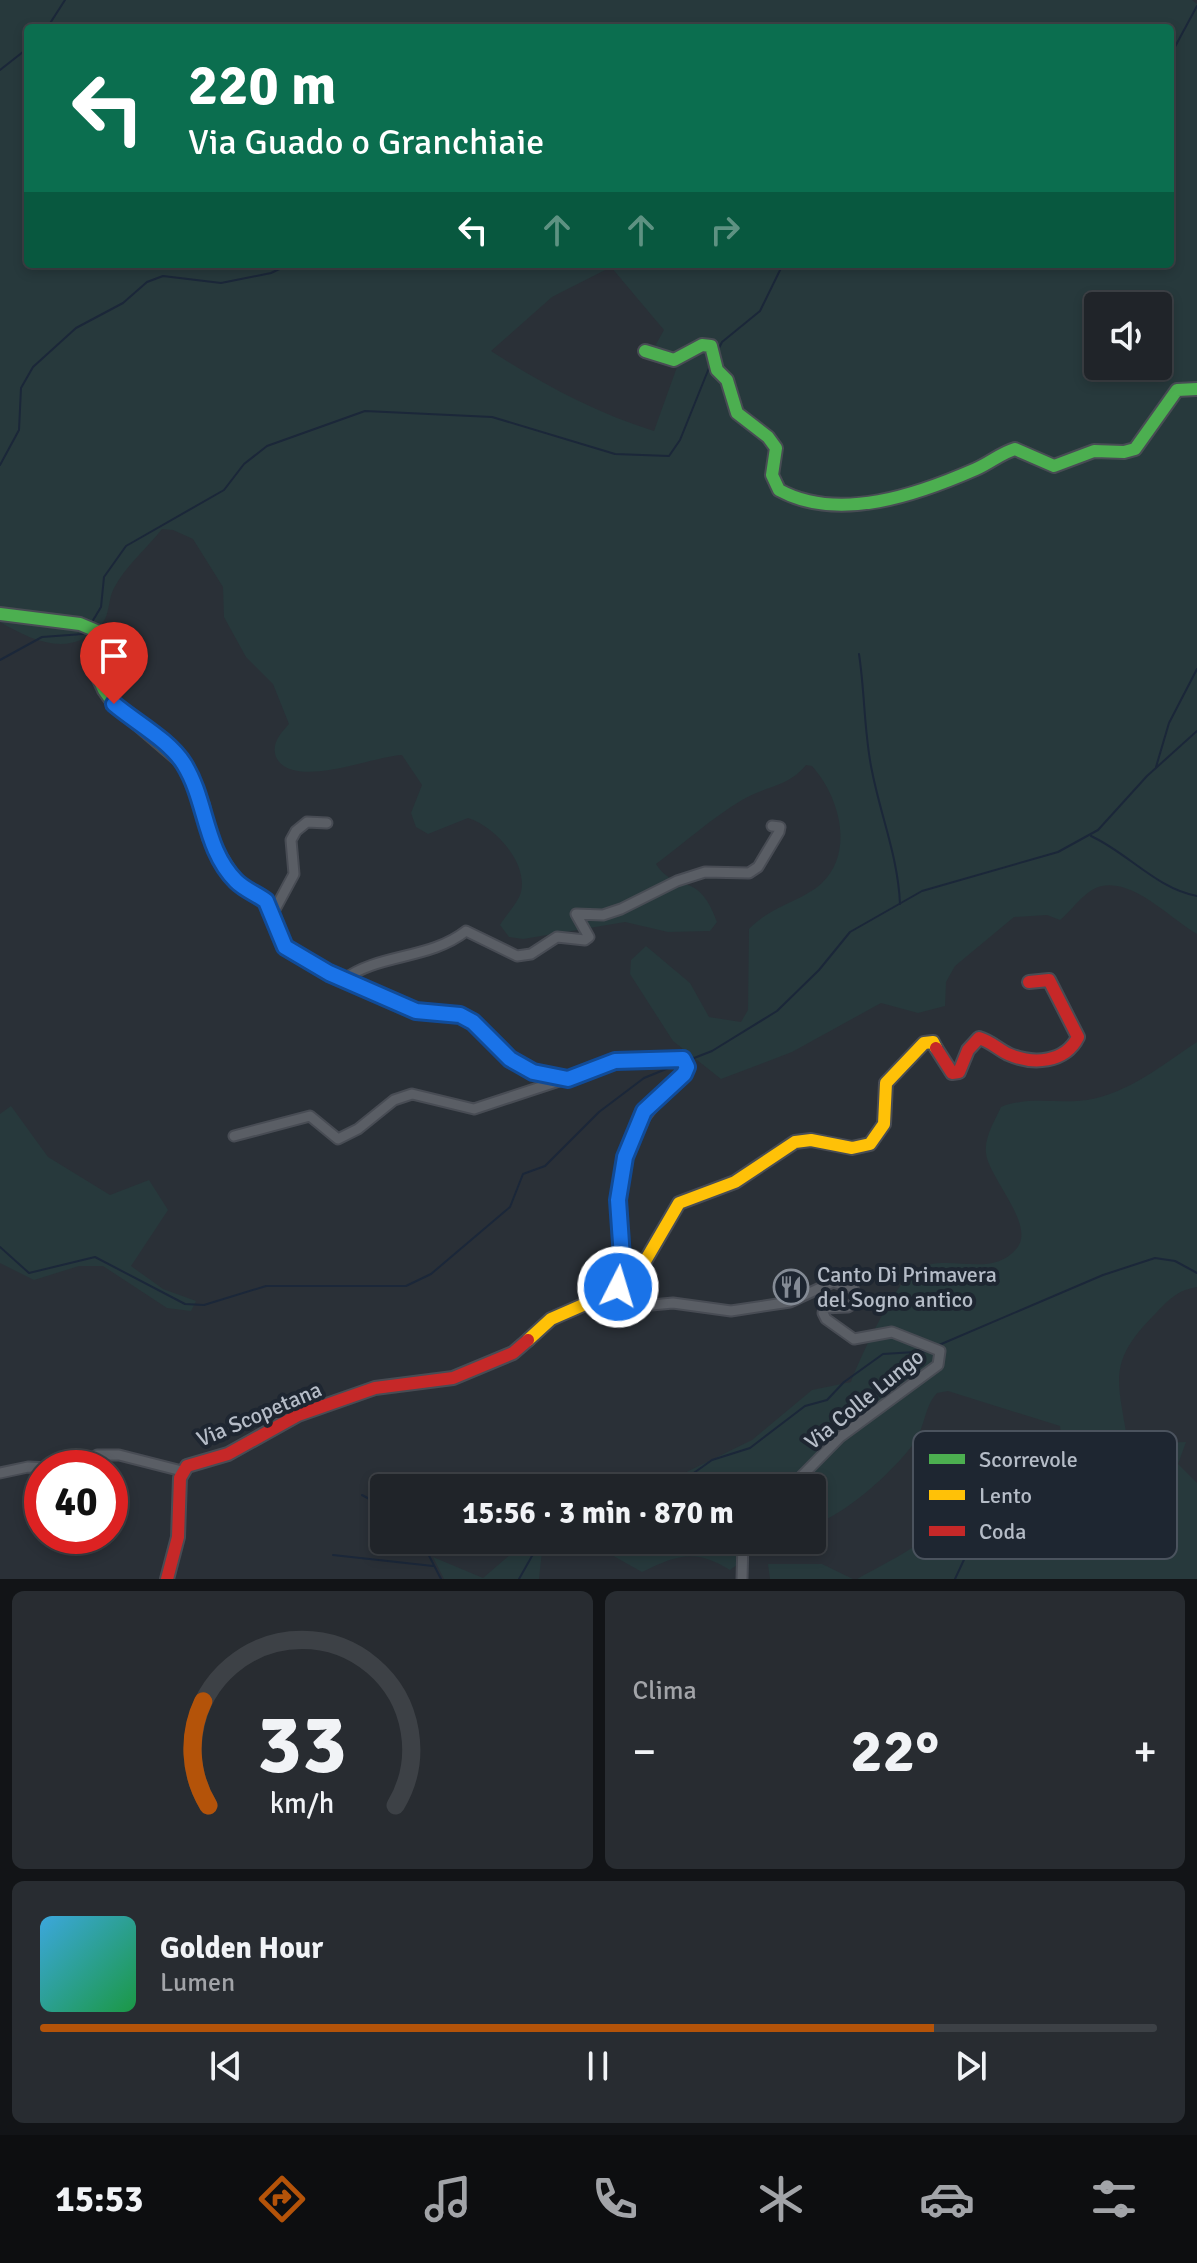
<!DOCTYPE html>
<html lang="it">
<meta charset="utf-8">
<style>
body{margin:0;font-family:Signika,sans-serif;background:#282c31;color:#f1f3f6;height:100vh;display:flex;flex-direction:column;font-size:30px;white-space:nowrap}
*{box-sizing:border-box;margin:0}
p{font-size:26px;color:#a2a4a8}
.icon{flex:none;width:44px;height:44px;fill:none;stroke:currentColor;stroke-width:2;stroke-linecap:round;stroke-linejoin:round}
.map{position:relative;height:1579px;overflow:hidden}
.details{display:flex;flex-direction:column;gap:12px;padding:12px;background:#121417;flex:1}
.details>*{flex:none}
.top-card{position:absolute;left:24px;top:24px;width:1150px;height:244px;border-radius:8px;box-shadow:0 4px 12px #0003,0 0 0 2px #3d4146;background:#0b6e4f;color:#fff;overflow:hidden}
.fabs{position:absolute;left:1084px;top:292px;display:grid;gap:16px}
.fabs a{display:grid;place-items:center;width:88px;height:88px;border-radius:8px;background:#202429;box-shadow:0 4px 12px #0003,0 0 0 2px #3d4146;font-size:40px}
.speed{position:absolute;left:24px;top:1450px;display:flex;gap:16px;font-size:40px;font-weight:700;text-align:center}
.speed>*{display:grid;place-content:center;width:104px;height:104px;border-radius:50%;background:#202429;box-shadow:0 4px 12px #0003,0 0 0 2px #3d4146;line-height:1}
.speed .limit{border:12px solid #d22;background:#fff;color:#111}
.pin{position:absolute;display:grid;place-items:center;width:68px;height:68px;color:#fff;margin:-82px -34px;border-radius:50% 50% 50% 0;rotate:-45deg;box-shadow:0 0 8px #0007}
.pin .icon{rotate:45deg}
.me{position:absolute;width:88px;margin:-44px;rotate:5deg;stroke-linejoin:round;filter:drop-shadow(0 0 6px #0008)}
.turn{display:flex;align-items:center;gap:28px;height:168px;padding:0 32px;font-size:36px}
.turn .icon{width:104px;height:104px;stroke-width:2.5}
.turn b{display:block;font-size:56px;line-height:68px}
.lanes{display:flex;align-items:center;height:76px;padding:0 32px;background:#0003;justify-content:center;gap:40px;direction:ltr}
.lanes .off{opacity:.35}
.big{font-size:60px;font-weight:800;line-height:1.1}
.details .tile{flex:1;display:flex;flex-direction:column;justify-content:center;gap:12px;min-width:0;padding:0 28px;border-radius:12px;background:#282c31}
.details .dial{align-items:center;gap:0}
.dial svg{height:208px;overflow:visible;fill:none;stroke:#3d4146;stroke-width:7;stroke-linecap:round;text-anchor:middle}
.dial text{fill:#f1f3f6;stroke:none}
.song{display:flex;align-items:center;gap:24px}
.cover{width:96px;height:96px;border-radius:12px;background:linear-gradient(135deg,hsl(200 70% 55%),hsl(140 70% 35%))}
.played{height:8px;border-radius:4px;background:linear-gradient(90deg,#b45309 80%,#3d4146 80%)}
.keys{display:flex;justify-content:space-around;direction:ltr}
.heat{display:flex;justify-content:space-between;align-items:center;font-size:44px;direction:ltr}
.details .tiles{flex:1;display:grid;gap:12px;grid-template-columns:1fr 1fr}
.tile:last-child{grid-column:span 2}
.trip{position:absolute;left:370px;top:1474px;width:456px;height:80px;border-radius:8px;background:#202429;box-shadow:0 4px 12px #0003,0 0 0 2px #3d4146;font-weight:800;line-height:80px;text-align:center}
.tabs{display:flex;height:128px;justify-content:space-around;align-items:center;background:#0d0e10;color:#a2a4a8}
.tabs .icon{width:56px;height:56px}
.tabs .active{color:#b45309}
.tabs b{font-size:36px;color:#f1f3f6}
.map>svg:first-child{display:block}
.green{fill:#27393c;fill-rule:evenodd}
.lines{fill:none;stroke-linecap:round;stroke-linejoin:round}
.stream{stroke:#1b2739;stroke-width:2}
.street-casing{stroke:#484c54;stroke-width:13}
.fast-casing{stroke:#484c54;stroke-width:16}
.slow-casing{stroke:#484c54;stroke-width:16}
.jam-casing{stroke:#484c54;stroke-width:16}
.street{stroke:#5a5e65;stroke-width:9}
.fast{stroke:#4caf50;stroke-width:12}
.slow{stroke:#ffc107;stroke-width:12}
.jam{stroke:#c62828;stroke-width:12}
.route-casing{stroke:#114b97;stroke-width:20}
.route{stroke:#1a73e8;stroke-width:14}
.labels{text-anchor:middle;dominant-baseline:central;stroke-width:8;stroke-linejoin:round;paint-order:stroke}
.poi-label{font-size:22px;fill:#b5bcc7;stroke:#1e2631;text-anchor:start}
.street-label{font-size:22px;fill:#b5bcc7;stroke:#1e2631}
.key{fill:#1e2631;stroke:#4b535e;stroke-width:2}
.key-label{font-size:22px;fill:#b5bcc7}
</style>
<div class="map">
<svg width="1197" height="1579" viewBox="0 0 1197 1579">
<rect width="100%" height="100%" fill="#2a3037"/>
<g class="green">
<path d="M 0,0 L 1192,0 L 1197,4 L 1197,934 C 1170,919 1126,870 1092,890 C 1080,897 1071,911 1060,920 L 1047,915 L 1014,917 L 955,966 L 946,982 L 945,1006 L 918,1013 L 881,1003 L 792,1052 L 721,1079 L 673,1041 L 630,974 L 631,960 L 646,946 L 690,983 L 709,1017 L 741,1022 L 748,1010 L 749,929 C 772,905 803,901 822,883 C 855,851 839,796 812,766 L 806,765 C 787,788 767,785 742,800 C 712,818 684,843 656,864 C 676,895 698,868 717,922 L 710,931 L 668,932 L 625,922 L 523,939 L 509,937 L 500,925 C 506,915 518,903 521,892 C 528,862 494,826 468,818 L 428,834 L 416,827 L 411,813 L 422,785 L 402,755 C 373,756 292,791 276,757 C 271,743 281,733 289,724 L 273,684 L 246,657 L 224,617 L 223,587 L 193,539 L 173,530 L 162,529 C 147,548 125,567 114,588 C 108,599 110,614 102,624 C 71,659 33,641 0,622 ZM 28,28 L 1170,28 L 1170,264 L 28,264 ZM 611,267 L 664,330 L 655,346 L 677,367 L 654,431 C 596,413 542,384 491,351 L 552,297 ZM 1098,306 L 1158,306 L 1158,366 L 1098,366 Z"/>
<path d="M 1197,1042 L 1197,1287 C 1178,1290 1169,1299 1156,1313 C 1106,1363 1118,1379 1128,1444 L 1186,1442 L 1178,1464 L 1197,1483 L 1197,1579 L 857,1579 C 878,1567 901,1556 921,1542 C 977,1505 982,1487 1055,1497 L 1066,1477 L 1060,1426 L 948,1391 L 937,1393 C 924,1407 925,1428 914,1443 C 894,1471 844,1516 812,1525 L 812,1488 L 646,1488 L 662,1484 L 752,1440 L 812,1390 L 851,1382 C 860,1358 894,1284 914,1271 C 945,1250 991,1281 1017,1248 C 1036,1225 988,1177 986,1153 C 984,1138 995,1120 1001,1107 C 1027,1096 1059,1104 1087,1100 C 1129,1093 1162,1065 1197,1042 Z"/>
<polygon points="11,1106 48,1157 110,1195 149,1180 168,1210 131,1266 163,1289 196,1301 191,1311 167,1308 103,1266 79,1266 34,1280 0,1263 0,1114"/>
<polygon points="527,1540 575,1540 542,1551 539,1579 444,1579 433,1557 483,1578"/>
<path d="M 585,1540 L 770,1540 L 730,1570 C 695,1548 677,1555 642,1572 Z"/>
<polygon points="768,1564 822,1564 853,1579 770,1579"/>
</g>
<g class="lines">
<g class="stream">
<polyline points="47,28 65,0"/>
<polyline points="1170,56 1197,6"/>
<polyline points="0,70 28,48"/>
<polyline points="718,350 722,342 760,311 783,264"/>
<polyline points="0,465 19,430 21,388 33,367 76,328 123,303 147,282 163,276 221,283 271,273 290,264"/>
<polyline points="92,622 101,607 104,577 126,546 224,490 244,464 267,446 365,411 492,417 615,454 669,456 680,440 711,363"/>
<path d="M 859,654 C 865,693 864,734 872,771 C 881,817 898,857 900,904"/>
<polyline points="0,660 42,637 83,634 86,630"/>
<polyline points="1156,767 1169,723 1197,669"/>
<path d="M 1091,836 C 1128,853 1157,889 1197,896"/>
<polyline points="689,1060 712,1051 777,1011 819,970 850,932 922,891 1058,852 1098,830 1147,776 1197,731"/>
<polyline points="0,1247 29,1273 95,1257 185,1304 204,1305 266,1286 406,1286 431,1274 510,1207 523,1174 545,1166 599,1112 644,1078 676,1065"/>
<polyline points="939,1345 1103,1275 1155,1258 1175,1261 1197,1273"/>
<polyline points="660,1488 681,1482 712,1460 750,1448 805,1406 827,1400 844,1382 883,1354 931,1351"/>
<polyline points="362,1495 384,1507"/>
<polyline points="421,1540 441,1579"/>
<polyline points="333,1555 433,1566"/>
<polyline points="519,1579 541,1540"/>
<polyline points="955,1579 983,1519"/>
</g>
<g class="street-casing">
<g id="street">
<polyline points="273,913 294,874 291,840 296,831 307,822 327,823"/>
<path d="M 343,980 C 379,953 429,960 466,931 L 517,956 L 531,954 L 557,937 L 585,940 L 589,937 L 576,914 L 603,915 L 621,909 L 677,881 L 705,872 L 749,873 L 758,867 L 779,832 L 780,827 L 772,826"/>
<polyline points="234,1136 310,1116 338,1139 358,1129 394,1100 412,1094 474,1109 562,1080"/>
<polyline points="599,1298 611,1298 630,1307 673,1303 731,1311 790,1302 833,1282 853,1288 858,1301 848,1307 824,1308 823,1313 826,1319 854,1339 892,1332 940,1351 938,1365 840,1437 790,1488"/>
<polyline points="83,1468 97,1455 119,1455 182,1471"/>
<polyline points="0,1473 28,1467 51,1468"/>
<polyline points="742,1579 743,1540"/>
</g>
</g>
<g class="fast-casing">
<g id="fast">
<path d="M 645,351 L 674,360 L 702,345 L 711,346 L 717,370 L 727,380 L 737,413 L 768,437 L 776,448 L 772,475 L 779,490 C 839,523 919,494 976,469 C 990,463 1001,453 1015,449 L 1054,466 L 1094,451 L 1124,452 L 1135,449 L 1177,390 L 1197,389"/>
<polyline points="0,614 80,624 99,632 97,675 104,690 114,704 184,764 203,805 209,838 222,859"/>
<path d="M 618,1287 C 629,1254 615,1217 621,1182"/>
</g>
</g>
<g class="slow-casing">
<g id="slow">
<path d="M 222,859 L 235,880 L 266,901 L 285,947 L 329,973 L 416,1011 L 460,1015 L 473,1022 L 510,1059 L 533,1072 L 568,1079 L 615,1061 L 683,1059 L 687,1067 L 684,1074 C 644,1111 630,1126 621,1182"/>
<polyline points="528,1340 551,1319 599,1298 637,1275 679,1203 735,1182 795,1142 811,1140 852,1148 870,1144 884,1124 886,1083 924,1043 933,1042 936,1048"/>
</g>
</g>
<g class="jam-casing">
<g id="jam">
<path d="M 936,1048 L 952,1073 L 959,1072 L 968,1050 L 979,1038 C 990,1041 998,1049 1008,1054 C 1033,1065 1065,1063 1078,1037 L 1049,980 L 1029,982"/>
<polyline points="167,1579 178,1537 180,1478 187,1466 228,1454 298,1415 375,1388 453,1378 513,1353 528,1340"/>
</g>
</g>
<use href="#street" class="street"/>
<use href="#fast" class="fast"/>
<use href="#slow" class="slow"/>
<use href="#jam" class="jam"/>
</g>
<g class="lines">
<g class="route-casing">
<path id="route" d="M 114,704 C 135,722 169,740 184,764 C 207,801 204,849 236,881 C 245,890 257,894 266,901 L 285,947 L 329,973 L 416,1011 L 460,1015 L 473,1022 L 510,1059 L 533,1072 L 568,1079 L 615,1061 L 683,1059 L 687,1067 L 684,1074 L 644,1111 L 625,1157 L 618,1200 L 623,1272 L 618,1287"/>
</g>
<use href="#route" class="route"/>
</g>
<defs>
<g id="restaurant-ring" transform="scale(1.8)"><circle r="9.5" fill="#1e2631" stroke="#848b95" stroke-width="1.5"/><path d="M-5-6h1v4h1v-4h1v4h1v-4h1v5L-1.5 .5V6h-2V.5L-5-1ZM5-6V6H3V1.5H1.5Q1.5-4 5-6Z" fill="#848b95"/></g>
</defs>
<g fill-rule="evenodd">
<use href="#restaurant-ring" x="791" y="1287"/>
</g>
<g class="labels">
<g class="poi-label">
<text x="817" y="1274">Canto Di Primavera<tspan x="817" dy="25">del Sogno antico</tspan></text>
</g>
<g class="street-label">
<text transform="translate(864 1399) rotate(-39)">Via Colle Lungo</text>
<text transform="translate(259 1414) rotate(-23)">Via Scopetana</text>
</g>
</g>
<rect x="913" y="1431" width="264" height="128" rx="12" class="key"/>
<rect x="929" y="1454" width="36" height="10" fill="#4caf50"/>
<rect x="929" y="1490" width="36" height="10" fill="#ffc107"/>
<rect x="929" y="1526" width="36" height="10" fill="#c62828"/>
<g class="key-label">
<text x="979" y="1467">Scorrevole</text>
<text x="979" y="1503">Lento</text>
<text x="979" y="1539">Coda</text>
</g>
</svg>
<div class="fabs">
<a><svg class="icon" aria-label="sound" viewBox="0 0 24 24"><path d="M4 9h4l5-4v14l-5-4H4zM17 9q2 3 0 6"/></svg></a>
</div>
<div class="speed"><div class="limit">40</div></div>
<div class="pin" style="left:114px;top:704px;background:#d93025"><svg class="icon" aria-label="arrive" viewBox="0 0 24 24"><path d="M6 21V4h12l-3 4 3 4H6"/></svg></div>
<svg class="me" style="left:618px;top:1287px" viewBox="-20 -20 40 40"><circle r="17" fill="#1a73e8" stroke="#fff" stroke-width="3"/><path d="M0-11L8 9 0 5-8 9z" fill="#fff"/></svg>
<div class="trip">15:56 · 3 min · 870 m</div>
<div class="top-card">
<div class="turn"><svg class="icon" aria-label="left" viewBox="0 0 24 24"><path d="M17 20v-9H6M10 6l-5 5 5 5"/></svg><div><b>220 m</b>Via Guado o Granchiaie</div></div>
<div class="lanes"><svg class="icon" aria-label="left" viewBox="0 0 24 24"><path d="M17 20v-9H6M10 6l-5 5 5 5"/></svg><svg class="icon off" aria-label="ahead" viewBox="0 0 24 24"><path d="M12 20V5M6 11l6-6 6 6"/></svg><svg class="icon off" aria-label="ahead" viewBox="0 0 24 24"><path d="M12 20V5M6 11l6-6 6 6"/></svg><svg class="icon off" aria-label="right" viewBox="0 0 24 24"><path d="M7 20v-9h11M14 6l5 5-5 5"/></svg></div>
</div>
</div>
<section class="details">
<div class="tiles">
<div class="tile dial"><svg viewBox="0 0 100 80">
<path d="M14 69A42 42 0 1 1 86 69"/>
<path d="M14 69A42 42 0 0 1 12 29" stroke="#b45309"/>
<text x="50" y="56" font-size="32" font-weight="700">33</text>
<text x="50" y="72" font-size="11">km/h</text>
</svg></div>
<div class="tile"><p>Clima</p>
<div class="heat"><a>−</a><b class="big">22°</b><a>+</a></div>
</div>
<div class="tile">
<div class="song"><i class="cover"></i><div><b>Golden Hour</b><p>Lumen</p></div></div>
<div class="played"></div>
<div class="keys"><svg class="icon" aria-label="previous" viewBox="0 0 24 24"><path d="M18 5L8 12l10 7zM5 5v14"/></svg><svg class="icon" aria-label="pause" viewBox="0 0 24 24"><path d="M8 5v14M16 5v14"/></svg><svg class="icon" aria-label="next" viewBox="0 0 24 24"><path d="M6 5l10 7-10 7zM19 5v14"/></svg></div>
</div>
</div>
</section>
<nav class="tabs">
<b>15:53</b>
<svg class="icon active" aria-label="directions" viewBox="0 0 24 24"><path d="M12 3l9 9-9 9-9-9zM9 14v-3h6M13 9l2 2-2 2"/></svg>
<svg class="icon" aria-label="music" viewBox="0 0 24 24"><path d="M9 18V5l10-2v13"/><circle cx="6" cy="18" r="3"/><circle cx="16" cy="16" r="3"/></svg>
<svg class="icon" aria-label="phone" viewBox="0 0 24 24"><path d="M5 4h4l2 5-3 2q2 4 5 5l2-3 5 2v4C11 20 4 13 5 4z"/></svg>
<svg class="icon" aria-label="climate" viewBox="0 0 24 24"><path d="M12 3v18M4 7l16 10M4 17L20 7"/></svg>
<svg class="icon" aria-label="car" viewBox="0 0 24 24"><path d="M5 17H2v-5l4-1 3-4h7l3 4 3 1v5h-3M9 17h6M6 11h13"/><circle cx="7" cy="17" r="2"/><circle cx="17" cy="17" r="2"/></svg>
<svg class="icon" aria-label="filters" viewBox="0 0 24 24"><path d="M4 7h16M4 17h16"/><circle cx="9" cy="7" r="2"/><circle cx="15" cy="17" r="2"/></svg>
</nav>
